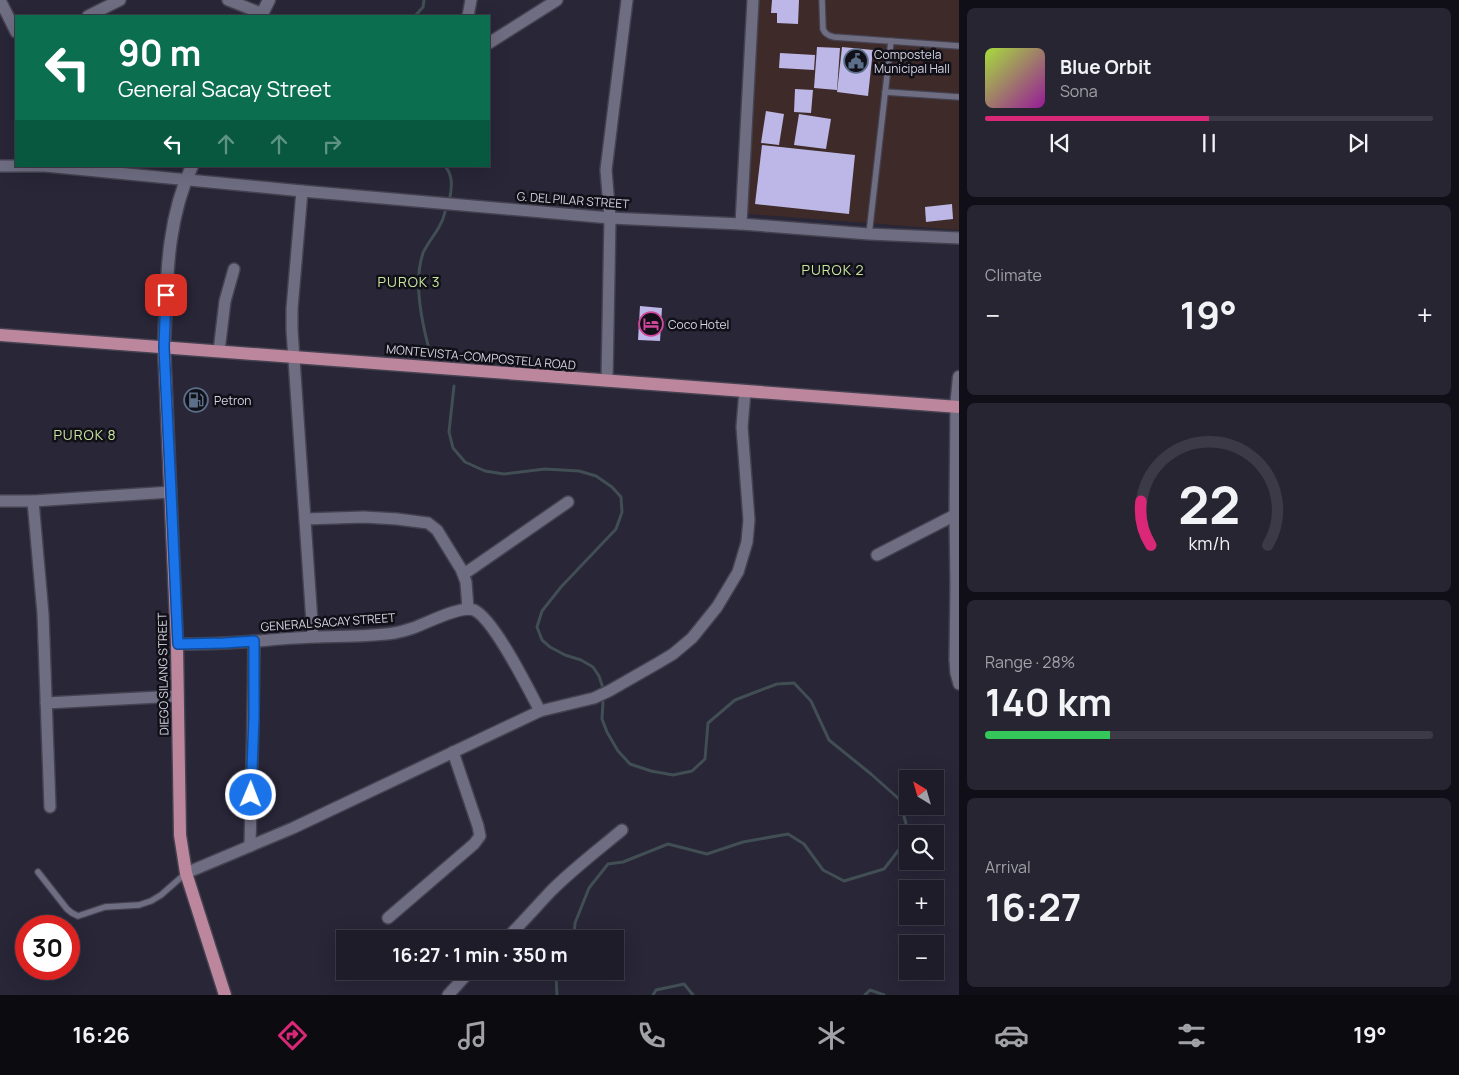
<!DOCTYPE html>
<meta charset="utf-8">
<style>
body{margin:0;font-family:Manrope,sans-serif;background:#262531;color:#f1f3f6;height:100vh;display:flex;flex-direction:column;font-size:19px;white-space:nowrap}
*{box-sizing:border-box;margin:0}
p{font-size:16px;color:#a1a1a8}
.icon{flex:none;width:28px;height:28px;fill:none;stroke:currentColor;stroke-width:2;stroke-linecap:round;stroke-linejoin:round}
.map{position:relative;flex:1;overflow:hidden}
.sheet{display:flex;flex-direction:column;gap:8px;padding:8px;background:#100f17;width:500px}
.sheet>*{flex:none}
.top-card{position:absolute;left:15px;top:15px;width:475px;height:152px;border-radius:0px;box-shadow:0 5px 20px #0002,0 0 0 1px #3c3a46;background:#0b6e4f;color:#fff;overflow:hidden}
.needle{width:32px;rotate:323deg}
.controls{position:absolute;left:899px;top:770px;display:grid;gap:10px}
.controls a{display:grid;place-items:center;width:45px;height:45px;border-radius:0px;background:#1e1c29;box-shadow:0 5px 20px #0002,0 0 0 1px #3c3a46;font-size:25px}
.speed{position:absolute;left:15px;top:915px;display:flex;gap:10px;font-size:25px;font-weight:700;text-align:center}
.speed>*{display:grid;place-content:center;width:65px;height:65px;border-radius:50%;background:#1e1c29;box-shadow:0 5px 20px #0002,0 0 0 1px #3c3a46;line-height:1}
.speed .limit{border:8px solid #d22;background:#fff;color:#111}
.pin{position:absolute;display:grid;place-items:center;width:42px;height:42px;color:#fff;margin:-21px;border-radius:10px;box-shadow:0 2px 8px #0006}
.me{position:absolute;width:55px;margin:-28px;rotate:1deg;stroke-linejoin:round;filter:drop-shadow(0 0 4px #0008)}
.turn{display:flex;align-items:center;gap:18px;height:105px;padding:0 20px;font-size:22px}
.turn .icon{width:65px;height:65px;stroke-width:2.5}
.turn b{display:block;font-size:35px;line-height:42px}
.lanes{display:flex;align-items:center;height:48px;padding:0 20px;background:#0003;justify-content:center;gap:25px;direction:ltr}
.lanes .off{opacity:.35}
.big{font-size:38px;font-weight:700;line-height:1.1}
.sheet .widget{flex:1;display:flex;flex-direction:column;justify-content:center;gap:8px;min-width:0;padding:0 18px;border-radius:8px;background:#262531}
.sheet .dial{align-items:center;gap:0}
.dial svg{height:130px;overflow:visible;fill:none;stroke:#3c3a46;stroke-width:7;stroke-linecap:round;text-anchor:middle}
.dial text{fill:#f1f3f6;stroke:none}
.song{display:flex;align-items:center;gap:15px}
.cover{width:60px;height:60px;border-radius:8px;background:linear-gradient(135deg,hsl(80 70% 55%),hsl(300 70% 35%))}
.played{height:5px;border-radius:2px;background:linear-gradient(90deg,#db2777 50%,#3c3a46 50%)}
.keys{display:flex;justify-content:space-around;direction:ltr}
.heat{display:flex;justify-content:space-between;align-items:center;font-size:28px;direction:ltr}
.charge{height:8px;border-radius:4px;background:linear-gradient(90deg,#34c759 28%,#3c3a46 0)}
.trip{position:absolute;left:336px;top:930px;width:288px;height:50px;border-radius:0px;background:#1e1c29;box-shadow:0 5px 20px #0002,0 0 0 1px #3c3a46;font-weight:700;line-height:50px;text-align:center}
.menu{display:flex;height:80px;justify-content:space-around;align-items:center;background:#0c0b10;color:#a1a1a8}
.menu .icon{width:35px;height:35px}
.menu .active{color:#db2777}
.menu b{font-size:22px;color:#f1f3f6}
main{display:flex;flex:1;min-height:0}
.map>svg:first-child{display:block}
.commercial{fill:#3e2a28}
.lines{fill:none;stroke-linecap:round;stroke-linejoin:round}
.stream{stroke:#414e53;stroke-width:3}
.building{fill:#bcb7e6}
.lane-casing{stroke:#444150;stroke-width:8}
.street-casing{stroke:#444150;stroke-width:14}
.secondary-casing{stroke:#444150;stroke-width:15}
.primary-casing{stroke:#444150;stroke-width:15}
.lane{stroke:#6f6d82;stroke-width:5.5}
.street{stroke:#6f6d82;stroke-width:11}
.secondary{stroke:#6f6d82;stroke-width:12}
.primary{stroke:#bc869d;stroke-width:12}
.route-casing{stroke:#114b97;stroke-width:12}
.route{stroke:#1a73e8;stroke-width:9}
.labels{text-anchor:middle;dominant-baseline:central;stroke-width:5;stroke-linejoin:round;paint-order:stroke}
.poi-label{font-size:12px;fill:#d5d4e0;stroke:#111018;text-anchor:start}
.street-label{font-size:12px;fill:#d5d4e0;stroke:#111018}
.neighbourhood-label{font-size:14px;letter-spacing:1px;fill:#c8e69e;stroke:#111018}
</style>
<main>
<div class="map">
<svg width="959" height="995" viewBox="0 0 959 995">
<rect width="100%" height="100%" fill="#282637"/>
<polygon class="commercial" points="759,0 959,0 959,230 748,214"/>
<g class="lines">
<g class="stream">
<polyline points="415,16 423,7 424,0"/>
<path d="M 445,166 C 453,176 452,185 450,197"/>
<path d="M 430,353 C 422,323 413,283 423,253 C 427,244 434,236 439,227 C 442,222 444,217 445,212"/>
<polyline points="454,386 449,432 453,448 465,462 485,471 504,474 545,469 579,471 596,476 612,487 621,497 622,512 616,529 561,587 542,611 537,627 542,640 550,647 565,655 581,660 593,667 599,676 603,688"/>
<polyline points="603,702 602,719 607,732 618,751 630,764 651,771 673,775 692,771 705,759 708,723 735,700 777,684 794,683 811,701 829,740 871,774 899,799 909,834"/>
<polyline points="574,939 575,923 589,888 608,864 623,862 668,844 707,854 743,842 788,834 804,844 823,870 844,881 884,869 908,838"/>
<polyline points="557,995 556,976 558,971"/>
<polyline points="653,995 656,990 684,984 693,995"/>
<polyline points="865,995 870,990 884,995"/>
</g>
</g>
<g class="building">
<polygon points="772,0 799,0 798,24 777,23 777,13 771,13"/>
<polygon points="817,47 840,48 837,90 814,88"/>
<polygon points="842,47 873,50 868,96 837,92"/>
<polygon points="780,53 815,55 814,70 779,68"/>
<polygon points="795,89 813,90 811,113 794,112"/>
<polygon points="766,111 784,114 779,145 761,143"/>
<polygon points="799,114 831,119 826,149 794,145"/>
<polygon points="762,145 855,155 849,214 755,204"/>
<polygon points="952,204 953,219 926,222 925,207"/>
<polygon points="640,306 662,308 660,341 638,340"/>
<rect x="189" y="390" width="14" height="19"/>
</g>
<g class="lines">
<g class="lane-casing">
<g id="lane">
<path d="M 822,0 L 823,29 C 825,34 828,36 834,37 L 959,46"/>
<polyline points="885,92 959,97"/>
<polyline points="869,234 891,41"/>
<polyline points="38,872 67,909 72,913 78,916 105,907 139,905 151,901 161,895 186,873"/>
</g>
</g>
<g class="street-casing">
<g id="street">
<polyline points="0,0 16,32"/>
<polyline points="228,0 263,14"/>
<polyline points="88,16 120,0"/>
<polyline points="468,16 471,0"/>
<polyline points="489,43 557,0"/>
<polyline points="0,166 45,166 302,191 610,218 741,224 869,234 959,238"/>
<polyline points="302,191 292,309 292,330 313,637"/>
<polyline points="741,224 753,0"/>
<polyline points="219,351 225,301 234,269"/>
<polyline points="607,381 610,218 606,170 627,0"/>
<polyline points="956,407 955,515 956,585 955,660 956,673 959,684"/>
<polyline points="0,501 33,501 171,492"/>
<polyline points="33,501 43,614 50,807"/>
<polyline points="305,519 364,517 397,519 428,523 437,530 461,569 466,582 468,609"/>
<polyline points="877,555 955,515"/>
<polyline points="464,574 568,502"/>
<path d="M 177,644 C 193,644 208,644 223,643 C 254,642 284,638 314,637 C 341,636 368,637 394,633 C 400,632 407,630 413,628 C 427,623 461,605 474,610 C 494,619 529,690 540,711"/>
<polyline points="46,703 178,696"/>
<polyline points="250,846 253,717 254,641"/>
<polyline points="186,873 293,828 540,711 594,698 609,691 658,663 673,654 692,638 717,607 738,572 747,542 749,520 742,427 745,391"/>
<polyline points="388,918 474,844 480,836 478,826 453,752"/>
<path d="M 506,939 C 522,923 536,907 551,891 C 573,869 598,850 622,830"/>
<polyline points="448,995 470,971"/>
</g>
</g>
<g class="secondary-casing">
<g id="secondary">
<polyline points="261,16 269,0"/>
<path d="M 164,347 C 167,286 165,223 192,166"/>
<polyline points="956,407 959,377"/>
</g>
</g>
<g class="primary-casing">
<g id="primary">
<polyline points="0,335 959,407"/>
<polyline points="164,347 177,644 180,835 186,873 225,995"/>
</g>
</g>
<use href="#lane" class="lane"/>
<use href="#street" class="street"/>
<use href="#secondary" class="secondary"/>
<use href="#primary" class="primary"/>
</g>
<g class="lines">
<g class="route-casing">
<polyline id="route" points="166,295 164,347 171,492 178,644 224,643 254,641 254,717 251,795"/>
</g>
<use href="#route" class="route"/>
</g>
<defs>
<g id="civic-ring" transform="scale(1.25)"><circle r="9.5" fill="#111018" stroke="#5c6f8a" stroke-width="1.5"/><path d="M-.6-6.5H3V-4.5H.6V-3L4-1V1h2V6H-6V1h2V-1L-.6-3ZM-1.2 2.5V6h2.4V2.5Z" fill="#5c6f8a"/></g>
<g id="hotel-ring" transform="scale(1.25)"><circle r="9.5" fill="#111018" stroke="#d1479c" stroke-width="1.5"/><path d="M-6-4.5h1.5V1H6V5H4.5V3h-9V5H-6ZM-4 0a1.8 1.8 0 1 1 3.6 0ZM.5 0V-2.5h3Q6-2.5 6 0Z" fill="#d1479c"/></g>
<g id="fuel-ring" transform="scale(1.25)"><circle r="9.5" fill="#111018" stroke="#5c6f8a" stroke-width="1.5"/><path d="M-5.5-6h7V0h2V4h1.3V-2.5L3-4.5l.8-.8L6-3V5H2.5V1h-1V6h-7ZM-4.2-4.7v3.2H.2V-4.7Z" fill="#5c6f8a"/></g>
</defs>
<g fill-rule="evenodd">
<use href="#civic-ring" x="856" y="61"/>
<use href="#hotel-ring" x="651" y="324"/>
<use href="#fuel-ring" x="196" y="400"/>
</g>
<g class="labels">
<g class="poi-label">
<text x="874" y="54">Compostela<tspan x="874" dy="14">Municipal Hall</tspan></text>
<text x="668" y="324">Coco Hotel</text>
<text x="214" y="400">Petron</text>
</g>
<g class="street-label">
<text transform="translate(573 200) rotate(4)">G. DEL PILAR STREET</text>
<text transform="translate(481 357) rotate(5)">MONTEVISTA-COMPOSTELA ROAD</text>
<text transform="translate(328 622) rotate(-4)">GENERAL SACAY STREET</text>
<text transform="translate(163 674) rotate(-91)">DIEGO SILANG STREET</text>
</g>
<g class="neighbourhood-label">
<text x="833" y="269">PUROK 2</text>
<text x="409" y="281">PUROK 3</text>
<text x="85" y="434">PUROK 8</text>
</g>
</g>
</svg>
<div class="controls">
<a><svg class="needle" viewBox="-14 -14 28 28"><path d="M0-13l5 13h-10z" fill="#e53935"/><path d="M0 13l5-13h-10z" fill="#a1a1a8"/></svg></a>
<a><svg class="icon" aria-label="search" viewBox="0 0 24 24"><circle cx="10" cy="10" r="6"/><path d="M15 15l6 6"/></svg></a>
<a>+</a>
<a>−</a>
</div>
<div class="speed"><div class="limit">30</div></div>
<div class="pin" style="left:166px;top:295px;background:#d93025"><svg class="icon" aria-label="arrive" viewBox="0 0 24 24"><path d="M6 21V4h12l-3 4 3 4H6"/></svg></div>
<svg class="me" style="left:251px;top:795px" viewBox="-20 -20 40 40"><circle r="17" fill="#1a73e8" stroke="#fff" stroke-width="3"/><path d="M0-11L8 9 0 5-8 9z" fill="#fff"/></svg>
<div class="trip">16:27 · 1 min · 350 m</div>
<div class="top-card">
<div class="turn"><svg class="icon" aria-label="left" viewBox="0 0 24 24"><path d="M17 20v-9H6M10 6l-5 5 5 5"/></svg><div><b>90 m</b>General Sacay Street</div></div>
<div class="lanes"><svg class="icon" aria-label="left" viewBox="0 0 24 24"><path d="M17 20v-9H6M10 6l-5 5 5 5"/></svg><svg class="icon off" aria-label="ahead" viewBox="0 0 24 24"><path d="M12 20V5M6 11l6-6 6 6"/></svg><svg class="icon off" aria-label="ahead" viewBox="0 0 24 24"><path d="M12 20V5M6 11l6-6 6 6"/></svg><svg class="icon off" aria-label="right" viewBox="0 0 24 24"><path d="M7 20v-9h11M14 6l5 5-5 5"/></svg></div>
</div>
</div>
<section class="sheet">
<div class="widget">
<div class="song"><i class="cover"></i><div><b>Blue Orbit</b><p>Sona</p></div></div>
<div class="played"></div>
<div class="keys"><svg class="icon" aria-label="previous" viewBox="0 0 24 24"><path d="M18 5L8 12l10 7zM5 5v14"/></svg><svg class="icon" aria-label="pause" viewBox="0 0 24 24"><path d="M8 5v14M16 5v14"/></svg><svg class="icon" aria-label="next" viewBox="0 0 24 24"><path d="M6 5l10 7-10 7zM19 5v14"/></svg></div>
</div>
<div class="widget"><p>Climate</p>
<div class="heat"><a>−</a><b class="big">19°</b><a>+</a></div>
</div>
<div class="widget dial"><svg viewBox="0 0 100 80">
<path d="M14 69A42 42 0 1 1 86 69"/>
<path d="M14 69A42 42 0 0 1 8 42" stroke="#db2777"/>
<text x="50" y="56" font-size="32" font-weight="700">22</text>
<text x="50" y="72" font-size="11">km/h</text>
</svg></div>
<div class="widget"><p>Range · 28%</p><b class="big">140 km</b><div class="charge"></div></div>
<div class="widget"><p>Arrival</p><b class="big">16:27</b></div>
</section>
</main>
<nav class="menu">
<b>16:26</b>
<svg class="icon active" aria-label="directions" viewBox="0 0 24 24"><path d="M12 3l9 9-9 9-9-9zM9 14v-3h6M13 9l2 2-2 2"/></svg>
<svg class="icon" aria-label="music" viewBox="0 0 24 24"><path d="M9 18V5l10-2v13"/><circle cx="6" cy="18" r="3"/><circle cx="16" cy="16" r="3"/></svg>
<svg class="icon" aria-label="phone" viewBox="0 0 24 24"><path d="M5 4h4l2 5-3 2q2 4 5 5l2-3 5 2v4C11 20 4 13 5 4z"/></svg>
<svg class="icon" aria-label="climate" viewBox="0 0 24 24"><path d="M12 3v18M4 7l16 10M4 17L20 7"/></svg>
<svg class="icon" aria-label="car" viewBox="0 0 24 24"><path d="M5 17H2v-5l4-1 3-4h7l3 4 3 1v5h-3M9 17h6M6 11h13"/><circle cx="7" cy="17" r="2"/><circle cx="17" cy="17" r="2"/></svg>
<svg class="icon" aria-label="filters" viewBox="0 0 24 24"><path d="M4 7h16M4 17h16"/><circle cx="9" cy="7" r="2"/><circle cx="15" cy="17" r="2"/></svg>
<b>19°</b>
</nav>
